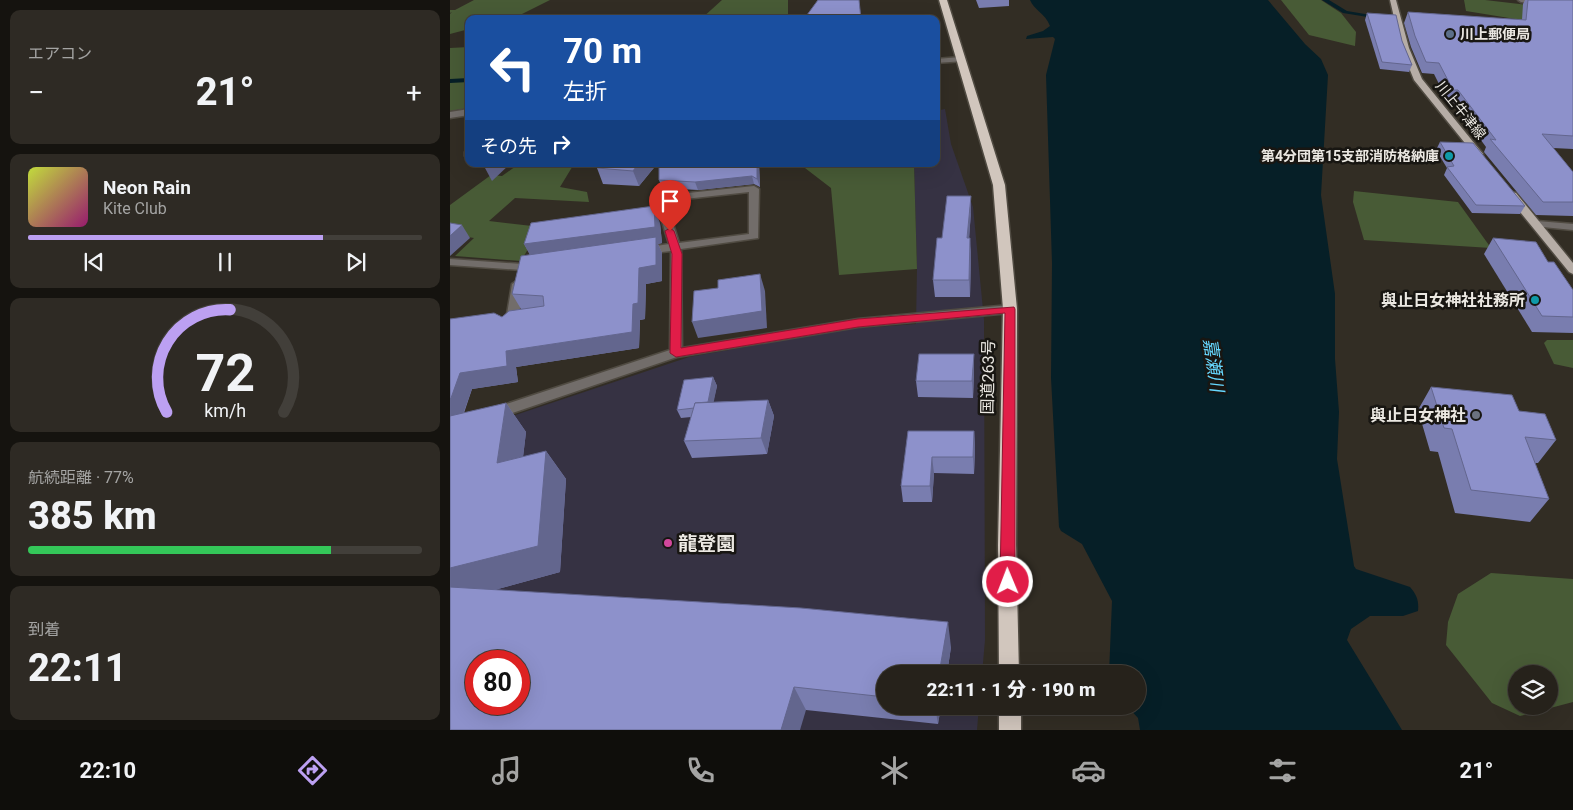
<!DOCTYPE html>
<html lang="ja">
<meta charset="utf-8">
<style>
body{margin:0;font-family:Roboto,"Noto Sans JP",sans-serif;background:#2e2a24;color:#f1f3f6;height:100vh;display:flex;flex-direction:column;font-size:19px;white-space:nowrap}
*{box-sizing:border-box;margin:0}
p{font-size:16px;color:#a4a4a3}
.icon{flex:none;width:28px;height:28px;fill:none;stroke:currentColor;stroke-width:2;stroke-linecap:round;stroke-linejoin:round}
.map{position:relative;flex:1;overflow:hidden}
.drawer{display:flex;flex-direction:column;gap:10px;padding:10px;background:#15130f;width:450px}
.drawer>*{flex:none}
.guide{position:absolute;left:15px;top:15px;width:475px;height:152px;border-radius:10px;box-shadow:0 5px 20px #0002,0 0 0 1px #423f3a;background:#1a4fa0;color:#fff;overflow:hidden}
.fabs{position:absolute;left:1058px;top:665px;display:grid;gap:10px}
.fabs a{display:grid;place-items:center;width:50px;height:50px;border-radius:50%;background:#26221b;box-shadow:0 5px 20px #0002,0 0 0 1px #423f3a;font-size:25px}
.speed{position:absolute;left:15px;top:650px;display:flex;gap:10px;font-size:25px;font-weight:700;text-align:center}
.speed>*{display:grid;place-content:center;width:65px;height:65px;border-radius:50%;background:#26221b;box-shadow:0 5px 20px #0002,0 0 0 1px #423f3a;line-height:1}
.speed .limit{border:8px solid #d22;background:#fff;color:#111}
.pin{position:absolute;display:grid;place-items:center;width:42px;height:42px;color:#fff;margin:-51px -21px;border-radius:50% 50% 50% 0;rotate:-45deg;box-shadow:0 0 5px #0007}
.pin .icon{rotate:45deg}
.me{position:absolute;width:55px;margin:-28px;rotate:359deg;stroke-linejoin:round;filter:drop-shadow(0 0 4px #0008)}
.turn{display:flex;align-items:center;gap:18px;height:105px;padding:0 15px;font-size:22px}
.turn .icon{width:65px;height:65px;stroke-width:2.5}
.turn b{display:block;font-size:35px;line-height:42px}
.then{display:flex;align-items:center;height:48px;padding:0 15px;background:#0003;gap:10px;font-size:19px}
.big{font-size:38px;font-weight:800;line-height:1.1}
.drawer .tile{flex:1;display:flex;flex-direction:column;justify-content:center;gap:8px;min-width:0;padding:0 18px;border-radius:10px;background:#2e2a24}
.drawer .dial{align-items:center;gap:0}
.dial svg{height:130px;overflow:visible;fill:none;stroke:#423f3a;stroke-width:7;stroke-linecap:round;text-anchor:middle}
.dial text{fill:#f1f3f6;stroke:none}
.song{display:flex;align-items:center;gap:15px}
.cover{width:60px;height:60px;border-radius:8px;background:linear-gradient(135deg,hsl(70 70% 55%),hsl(320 70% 35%))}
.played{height:5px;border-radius:2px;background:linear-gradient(90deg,#bca0f2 75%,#423f3a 75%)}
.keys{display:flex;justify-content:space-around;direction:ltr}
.heat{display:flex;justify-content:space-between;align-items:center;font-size:28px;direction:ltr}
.charge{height:8px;border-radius:4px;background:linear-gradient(90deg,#34c759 77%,#423f3a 0)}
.trip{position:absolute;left:426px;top:665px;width:270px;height:50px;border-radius:25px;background:#26221b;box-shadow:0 5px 20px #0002,0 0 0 1px #423f3a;font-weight:800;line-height:50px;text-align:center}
.menu{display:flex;height:80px;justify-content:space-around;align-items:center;background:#0f0e0b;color:#a4a4a3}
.menu .icon{width:35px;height:35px}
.menu .selected{color:#bca0f2}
.menu b{font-size:22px;color:#f1f3f6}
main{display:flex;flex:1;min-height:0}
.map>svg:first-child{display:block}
.commercial{fill:#363243;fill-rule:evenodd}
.green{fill:#485b36;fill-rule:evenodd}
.water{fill:#061f27}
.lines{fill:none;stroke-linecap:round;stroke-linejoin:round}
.stream{fill:#061f27;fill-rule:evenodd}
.minor-casing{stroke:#504b42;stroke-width:3}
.major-casing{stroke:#504b42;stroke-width:3}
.highway-casing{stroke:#504b42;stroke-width:3}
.minor{fill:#726d6a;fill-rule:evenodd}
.major{fill:#b6ada6;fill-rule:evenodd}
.highway{fill:#d1c6bd;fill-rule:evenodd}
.wall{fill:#797daf}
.shaded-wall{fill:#63668e}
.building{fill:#8d91cb;stroke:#63668e;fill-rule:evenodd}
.route{fill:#e11d48;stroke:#92132f}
.service-dot{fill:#5c6f8a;stroke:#181612;stroke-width:2}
.culture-dot{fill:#0f9aa8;stroke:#181612;stroke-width:2}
.worship-dot{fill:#6b7280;stroke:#181612;stroke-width:2}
.hotel-dot{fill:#d1479c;stroke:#181612;stroke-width:2}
.labels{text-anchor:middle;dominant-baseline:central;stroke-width:5;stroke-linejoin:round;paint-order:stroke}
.far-poi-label{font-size:14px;font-weight:bold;fill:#ebe8e2;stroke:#181612;text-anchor:start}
.far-street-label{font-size:14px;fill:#ebe8e2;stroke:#181612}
.poi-label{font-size:16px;font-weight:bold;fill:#ebe8e2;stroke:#181612;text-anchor:end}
.street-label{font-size:16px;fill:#ebe8e2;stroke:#181612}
.water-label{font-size:18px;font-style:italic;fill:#66d7fe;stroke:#181612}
.near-poi-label{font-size:19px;font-weight:bold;fill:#ebe8e2;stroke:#181612;text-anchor:start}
</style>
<main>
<section class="drawer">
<div class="tile"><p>エアコン</p>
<div class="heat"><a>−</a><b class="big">21°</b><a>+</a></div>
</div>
<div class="tile">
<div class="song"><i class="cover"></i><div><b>Neon Rain</b><p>Kite Club</p></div></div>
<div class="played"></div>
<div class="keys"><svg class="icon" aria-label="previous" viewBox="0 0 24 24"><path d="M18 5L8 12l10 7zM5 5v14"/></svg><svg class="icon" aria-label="pause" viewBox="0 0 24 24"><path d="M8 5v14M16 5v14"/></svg><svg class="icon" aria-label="next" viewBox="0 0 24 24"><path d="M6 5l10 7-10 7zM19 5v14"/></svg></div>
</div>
<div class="tile dial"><svg viewBox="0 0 100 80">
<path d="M14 69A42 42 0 1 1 86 69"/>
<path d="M14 69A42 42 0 0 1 53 6" stroke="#bca0f2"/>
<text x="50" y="56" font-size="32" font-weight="700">72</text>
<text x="50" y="72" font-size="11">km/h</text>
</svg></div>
<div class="tile"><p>航続距離 · 77%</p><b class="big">385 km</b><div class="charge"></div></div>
<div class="tile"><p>到着</p><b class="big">22:11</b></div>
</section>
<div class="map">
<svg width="1123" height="730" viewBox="0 0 1123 730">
<rect width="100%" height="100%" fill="#322d24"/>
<path class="commercial" d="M 495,109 L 501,144 L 523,207 L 534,320 L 535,640 L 532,674 L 435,674 L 435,706 L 529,706 L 527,730 L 0,730 L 0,437 L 239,357 L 397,329 L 466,324 L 467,269 L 464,164 L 486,164 L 486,111 ZM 26,661 L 69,661 L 69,704 L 26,704 Z"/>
<g class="green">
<polygon points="24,0 100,0 62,19 19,19 19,29 0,34 0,14 2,12 0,13 0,10 5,10"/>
<polygon points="272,0 338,0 338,17 336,19 251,19"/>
<polygon points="831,0 871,0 891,13 906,32 905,46 859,35"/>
<polygon points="1014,0 1035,0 1078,5 1084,22 1016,11"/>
<polygon points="19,47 19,108 0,111 0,48"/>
<polygon points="69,164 124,164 110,187 137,192 139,202 65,198 39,221 91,227 71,261 5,256 24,238 0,234 0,205 41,175 52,176"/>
<polygon points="343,164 464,164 467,269 389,275 381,188 355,168"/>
<polygon points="904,191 1008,202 1041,248 914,240 903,202"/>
<polygon points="1097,340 1123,340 1123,368 1104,364 1094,343"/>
<path d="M 1041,573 L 1123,579 L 1123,702 L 1070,716 L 1042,703 L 996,645 L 998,622 L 1008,594 ZM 1066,674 L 1099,674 L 1099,706 L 1066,706 Z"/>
</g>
<path class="water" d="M 580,0 L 818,0 L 855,44 L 871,59 L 878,75 L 871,195 L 885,294 L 885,359 L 889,412 L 887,459 L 904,566 L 906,569 L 960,587 C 967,595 969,601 968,611 L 953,616 L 920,616 L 901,629 L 897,640 L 952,730 L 690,730 L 688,718 L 677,706 L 688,706 L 688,674 L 659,674 L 662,601 L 632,544 L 611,531 L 609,527 L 601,378 L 602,263 L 596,75 L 605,39 L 603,37 L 576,39 L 577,36 L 593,31 L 600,26 C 595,13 584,10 580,0 Z"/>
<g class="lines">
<g class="stream">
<polygon points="872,0 879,0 897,11 933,17 930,19 893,13"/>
<polygon points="19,78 19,82 0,83 0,79"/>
</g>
<g class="minor-casing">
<g id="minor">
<polygon points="1068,0 1089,0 1123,4 1123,8 1071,2"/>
<polygon points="511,57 515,59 514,61 486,63 486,59"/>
<polygon points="19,109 19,115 0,118 0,112"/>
<polygon points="19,151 19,157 15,156 15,152"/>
<path d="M 304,186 L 309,189 L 308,238 L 231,249 L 232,348 L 408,319 L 560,305 L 566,309 L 560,313 L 408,327 L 227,357 L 48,418 L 38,418 L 36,414 L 38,410 L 220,350 L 221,251 L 193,254 L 188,251 L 193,248 L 219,244 L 205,199 L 210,196 ZM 299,192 L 299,234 L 229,243 L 216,201 Z"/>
<polygon points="1087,221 1123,224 1123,230 1083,226 1082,224 1083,222"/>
<polygon points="0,259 72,264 84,262 89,265 88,267 72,270 0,265"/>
<polygon points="68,280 74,284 67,326 61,330 55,326 62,284"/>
</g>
</g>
<g class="major-casing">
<g id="major">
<polygon points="940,0 946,0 959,48 972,79 1033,154 1033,158 1027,158 964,80 951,48"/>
<polygon points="1062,192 1066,193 1123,263 1123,274 1119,272 1058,197 1057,195"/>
</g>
</g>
<g class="highway-casing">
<g id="highway">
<polygon points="489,0 497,0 555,185 567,309 566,545 569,674 549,674 548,545 553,309 543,185"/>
<rect x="549" y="706" width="22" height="24"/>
</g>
</g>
<use href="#minor" class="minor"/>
<use href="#major" class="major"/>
<use href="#highway" class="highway"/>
</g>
<g class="wall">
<polygon points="526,0 559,0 559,6 529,8"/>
<polygon points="1075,0 1123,0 1123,149 1103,148 1123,172 1123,216 1086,215 1034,152 1036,147 1003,102 998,102 984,74 972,73 961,47 954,23 958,12 1072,20 1073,4"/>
<polygon points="917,13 952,41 962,65 959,72 930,69 915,20"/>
<polygon points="990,142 1075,206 1070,214 1022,213 994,175 997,168 986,150"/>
<polygon points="150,164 207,164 189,186 153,184 147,168"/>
<polygon points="309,164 310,187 304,184 248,190 212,188 209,180"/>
<polygon points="521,212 519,238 521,254 520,297 485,297 483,280 492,238"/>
<polygon points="210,223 212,243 208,244 212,253 212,281 196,284 195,319 190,320 189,348 66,367 68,382 22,389 14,413 56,403 76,432 73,457 96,451 116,479 110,572 44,590 501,647 497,674 435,674 435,706 491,706 488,724 356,710 0,730 0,319 52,317 71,309 62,294 80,254 74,244"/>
<polygon points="1043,238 1098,262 1123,290 1123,333 1082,332 1034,254"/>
<polygon points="524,371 523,398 468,397 466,381"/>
<polygon points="263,377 267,386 263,402 318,400 324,416 317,454 242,458 234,441 241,417 231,418 227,410"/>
<polygon points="981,387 1069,411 1106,440 1088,463 1085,463 1099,499 1080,522 1005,513 988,452 980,451 968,410"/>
<polygon points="458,431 524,431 525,448 524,474 484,473 482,502 453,502 451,486"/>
</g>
<g class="shaded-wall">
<polygon points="39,164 60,164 42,181 35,168"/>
<polygon points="188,164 207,164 189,186 183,171"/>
<polygon points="307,164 309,164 310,187 307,179"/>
<polygon points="302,176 304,184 248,190 245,182"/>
<polygon points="521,196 521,212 518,254 517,238"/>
<polygon points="204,206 210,223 212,243 208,244 212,253 212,281 196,284 195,319 190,320 189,348 66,367 68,382 22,389 13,414 0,417 0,399 10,373 56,351 182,332 83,261 74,244"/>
<polygon points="12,225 20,238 0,256 0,236"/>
<polygon points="520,238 521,254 520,297 519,280"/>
<polygon points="310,274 315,291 317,328 248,338 242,322"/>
<polygon points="524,354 524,371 523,398 522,381"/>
<polygon points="263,377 267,386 261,415 257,407"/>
<polygon points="318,400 324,416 317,454 311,438"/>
<polygon points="56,403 76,432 69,491 47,463"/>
<polygon points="524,431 525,448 524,474 523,457"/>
<polygon points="96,451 116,479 110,572 0,602 0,568"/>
<polygon points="482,457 484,473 482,502 480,486"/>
<polygon points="498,622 501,647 497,674 489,674"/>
<polygon points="344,687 356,710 350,730 331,730"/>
<polygon points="485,706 491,706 488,724"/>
</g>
<g class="building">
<polygon points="368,0 409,0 411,19 354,19"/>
<polygon points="1078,0 1123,0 1123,136 1092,134 1123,172 1123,202 1093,202 1040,139 1046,140 1008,90 1003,90 989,63 976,62 965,36 958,12 1076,20"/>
<polygon points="917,13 946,15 952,41 962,65 932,62"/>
<polygon points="990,142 1023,143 1075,206 1026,205 997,167 1004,166"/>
<polygon points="36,164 39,164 35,168"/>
<polygon points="150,164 188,164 183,171 147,168"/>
<polygon points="237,164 307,164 307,179 302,176 245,182 209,180 209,167"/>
<polygon points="497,196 521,196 517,238 520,238 519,280 483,280 487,238 492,238"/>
<polygon points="204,206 205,227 74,244 81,223"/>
<polygon points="0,223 12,225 0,236"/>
<polygon points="206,237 206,265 189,268 188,303 183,304 182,332 56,351 57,366 10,373 1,398 0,399 0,319 44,313 52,317 59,311 94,306 93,296 62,294 71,256"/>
<polygon points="1043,238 1086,242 1098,262 1104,262 1123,290 1123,317 1092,316"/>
<polygon points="310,274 312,311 242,322 244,291 268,288 268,280"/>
<polygon points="469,354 524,354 522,381 466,381"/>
<polygon points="263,377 258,402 245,403 244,408 227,410 234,380"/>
<polygon points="981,387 1062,395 1069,411 1095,414 1106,440 1075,437 1099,499 1021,490 1002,429 994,428"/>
<polygon points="318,400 311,438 234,441 245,403"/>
<polygon points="56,403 47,463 96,451 88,546 0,568 0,416"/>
<polygon points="458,431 524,431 523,457 482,457 480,486 451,486"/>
<path d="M 0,587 L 351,608 L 498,622 L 489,674 L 435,674 L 435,697 L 344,687 L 331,730 L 0,730 ZM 26,661 L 69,661 L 69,704 L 26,704 Z"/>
</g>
<polygon class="route" points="220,228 224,231 232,254 231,348 408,319 564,307 565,309 565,582 563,587 558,588 552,587 550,582 555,313 408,327 226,357 220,353 222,254 215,231"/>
<circle class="service-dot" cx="1000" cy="34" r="5"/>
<g class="culture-dot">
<circle cx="999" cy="156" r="5"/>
<circle cx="1085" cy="300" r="5"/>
</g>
<circle class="worship-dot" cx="1026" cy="415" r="5"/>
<circle class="hotel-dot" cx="218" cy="543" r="5"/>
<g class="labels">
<g class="far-poi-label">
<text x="1010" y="34">川上郵便局</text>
<text x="989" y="156" text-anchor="end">第4分団第15支部消防格納庫</text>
</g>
<g class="far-street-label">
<text transform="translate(1011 110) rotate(51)">川上牛津線</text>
</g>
<g class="poi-label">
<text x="1075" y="300">與止日女神社社務所</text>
<text x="1016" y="415">與止日女神社</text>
</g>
<g class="street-label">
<text transform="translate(538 377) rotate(-89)">国道263号</text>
</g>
<g class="water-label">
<text transform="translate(764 365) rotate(82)">嘉瀬川</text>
</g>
<g class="near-poi-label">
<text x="228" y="543">龍登園</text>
</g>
</g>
</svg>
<div class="fabs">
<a><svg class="icon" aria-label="layers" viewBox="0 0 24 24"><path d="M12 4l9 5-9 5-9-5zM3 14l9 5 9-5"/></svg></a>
</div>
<div class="speed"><div class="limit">80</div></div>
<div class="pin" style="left:220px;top:231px;background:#d93025"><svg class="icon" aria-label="arrive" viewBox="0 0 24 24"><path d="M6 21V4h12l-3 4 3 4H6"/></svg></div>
<svg class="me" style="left:558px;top:582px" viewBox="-20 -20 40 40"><circle r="17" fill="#e11d48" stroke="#fff" stroke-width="3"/><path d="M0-11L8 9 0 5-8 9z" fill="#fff"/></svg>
<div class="trip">22:11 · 1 分 · 190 m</div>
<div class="guide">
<div class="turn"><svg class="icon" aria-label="left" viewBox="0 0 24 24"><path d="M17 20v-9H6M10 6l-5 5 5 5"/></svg><div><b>70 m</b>左折</div></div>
<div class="then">その先<svg class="icon" aria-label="right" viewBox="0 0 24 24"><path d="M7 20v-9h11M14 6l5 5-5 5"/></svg></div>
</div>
</div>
</main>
<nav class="menu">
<b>22:10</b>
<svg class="icon selected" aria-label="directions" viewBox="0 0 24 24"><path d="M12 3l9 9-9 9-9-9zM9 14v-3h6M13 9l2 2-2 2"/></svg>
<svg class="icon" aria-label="music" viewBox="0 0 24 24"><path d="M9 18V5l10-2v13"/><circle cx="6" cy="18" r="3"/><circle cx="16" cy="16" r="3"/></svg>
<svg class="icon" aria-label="phone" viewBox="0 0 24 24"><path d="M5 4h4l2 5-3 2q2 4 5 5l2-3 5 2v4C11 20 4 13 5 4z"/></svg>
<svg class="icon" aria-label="climate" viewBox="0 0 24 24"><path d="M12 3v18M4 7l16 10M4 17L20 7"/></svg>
<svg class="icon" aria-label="car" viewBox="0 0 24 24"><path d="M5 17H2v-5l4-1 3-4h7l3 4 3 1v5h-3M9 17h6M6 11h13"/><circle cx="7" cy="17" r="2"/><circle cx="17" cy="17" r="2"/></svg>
<svg class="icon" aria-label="filters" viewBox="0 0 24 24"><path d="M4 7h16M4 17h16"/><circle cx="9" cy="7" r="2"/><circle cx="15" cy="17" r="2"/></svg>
<b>21°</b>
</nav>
